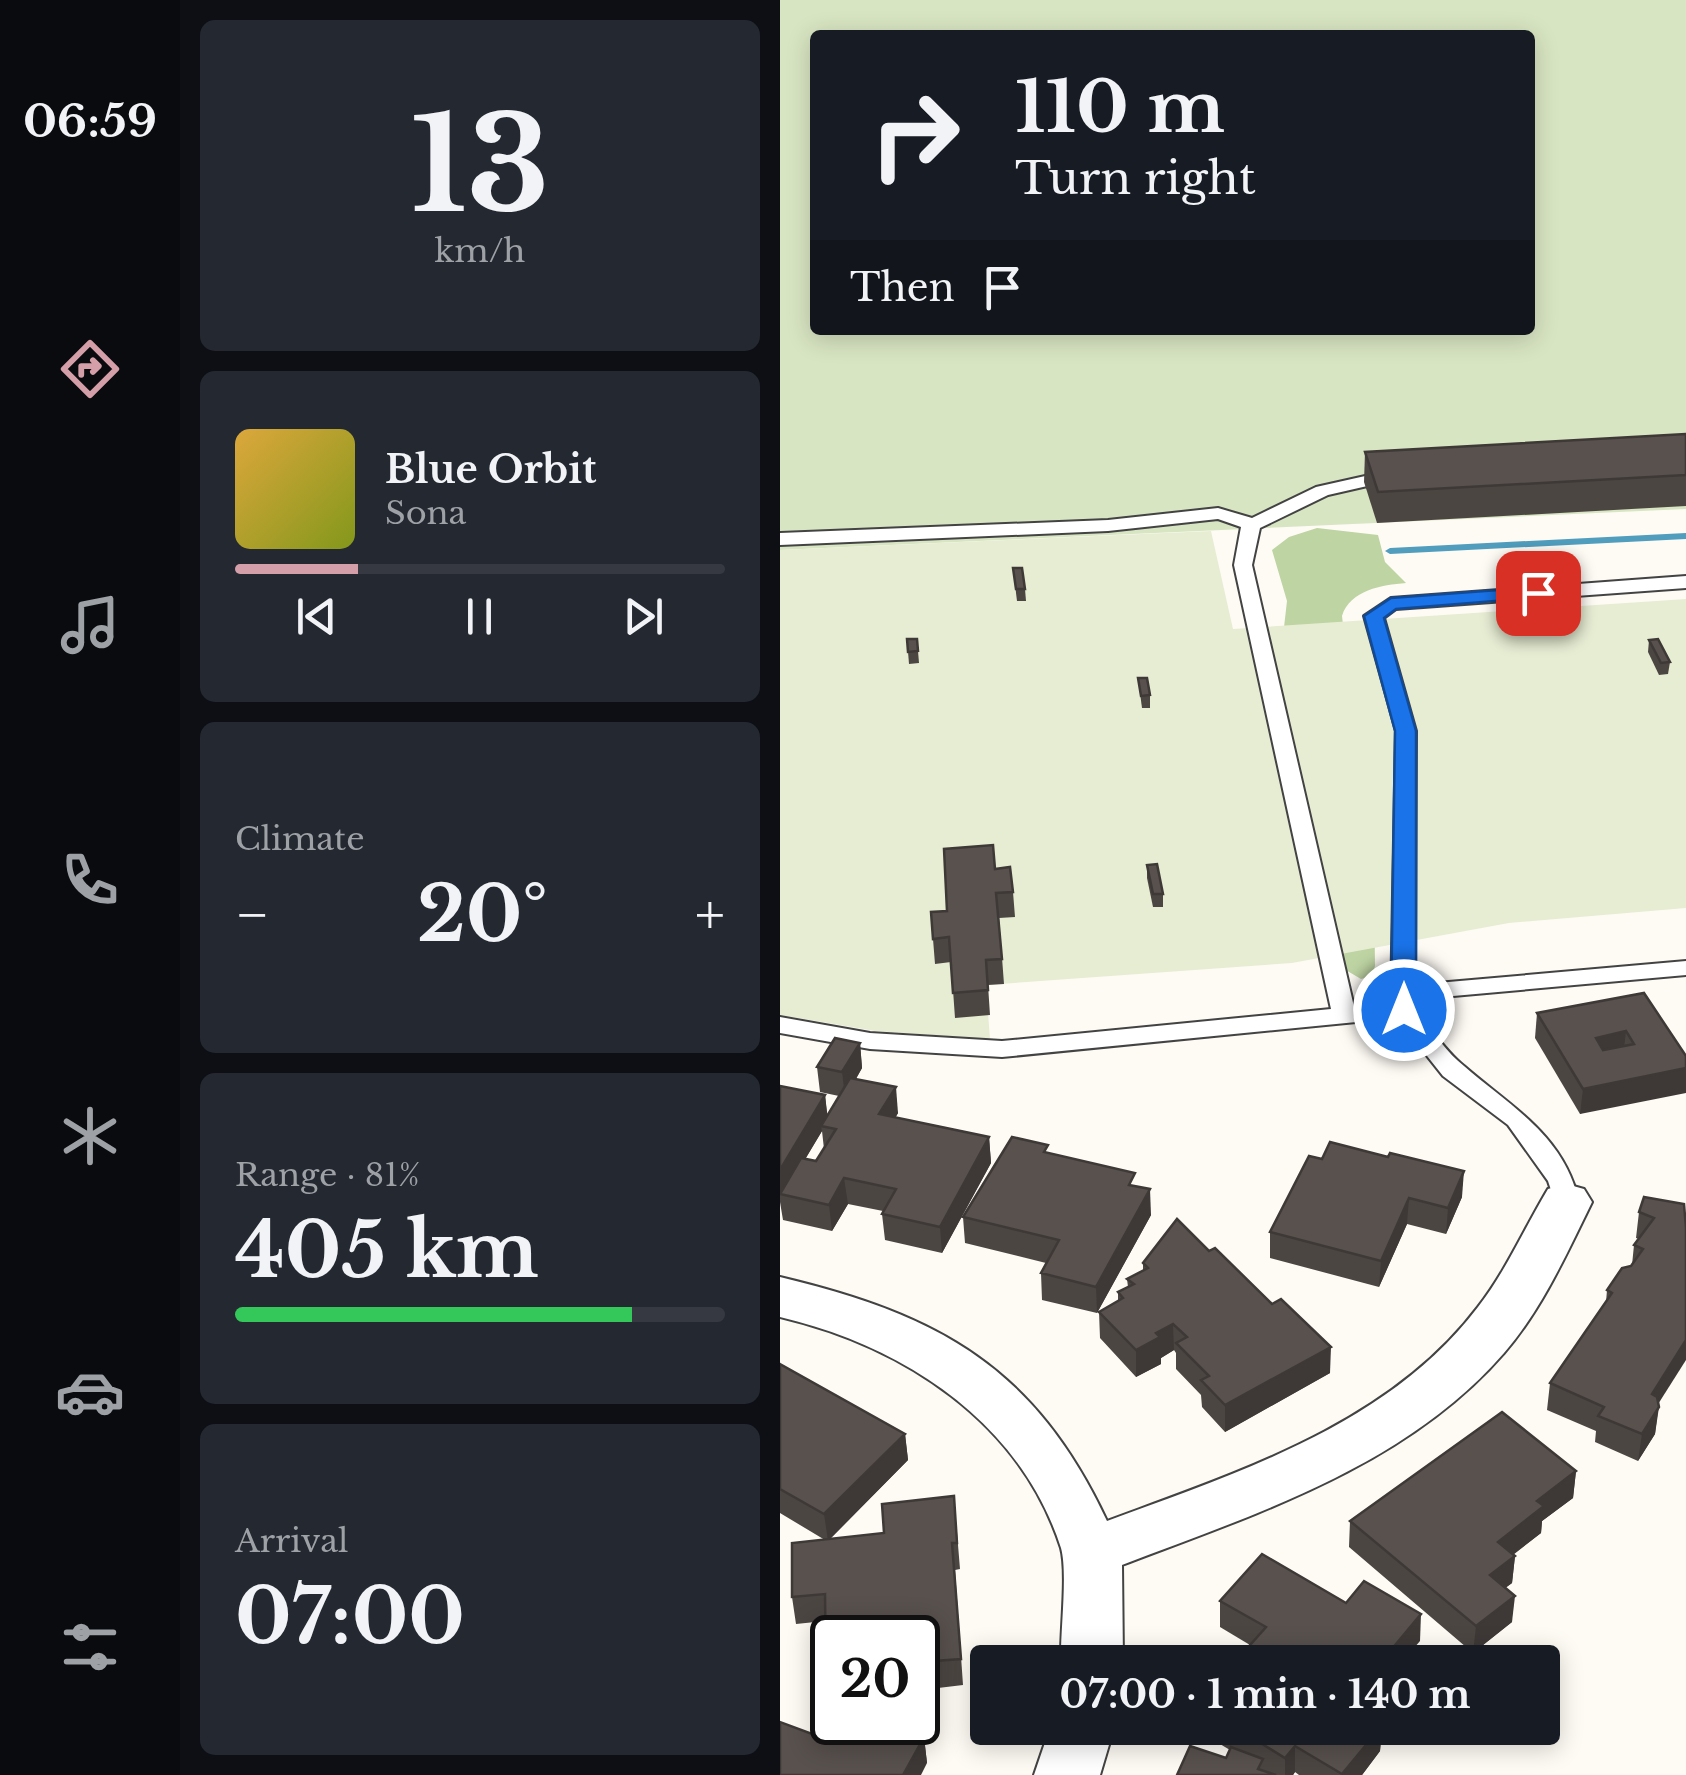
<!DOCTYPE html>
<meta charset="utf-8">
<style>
body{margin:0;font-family:"Libre Baskerville",serif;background:#242831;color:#f1f3f6;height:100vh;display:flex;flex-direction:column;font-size:38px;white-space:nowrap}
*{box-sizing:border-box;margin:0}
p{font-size:32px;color:#9ea1a6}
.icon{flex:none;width:55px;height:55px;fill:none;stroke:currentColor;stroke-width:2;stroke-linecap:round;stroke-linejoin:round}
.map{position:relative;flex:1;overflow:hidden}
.sheet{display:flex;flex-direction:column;gap:20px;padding:20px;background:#0d0f14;width:600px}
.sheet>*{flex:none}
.banner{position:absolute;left:30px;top:30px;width:725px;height:305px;border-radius:10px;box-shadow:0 5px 25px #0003;background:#171b24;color:#f1f3f6;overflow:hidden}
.speed{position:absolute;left:30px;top:1615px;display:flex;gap:20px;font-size:50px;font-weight:700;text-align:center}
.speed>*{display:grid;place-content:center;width:130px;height:130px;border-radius:50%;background:#171b24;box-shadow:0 5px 25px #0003;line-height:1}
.speed .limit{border:5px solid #111;border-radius:15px;background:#fff;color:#111}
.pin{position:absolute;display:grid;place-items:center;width:85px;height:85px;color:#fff;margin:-42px;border-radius:20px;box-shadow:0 5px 15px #0006}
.me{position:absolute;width:110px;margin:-55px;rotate:0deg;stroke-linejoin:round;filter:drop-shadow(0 0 8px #0008)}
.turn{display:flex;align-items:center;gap:35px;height:210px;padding:0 40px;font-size:45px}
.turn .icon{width:130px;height:130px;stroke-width:2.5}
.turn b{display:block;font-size:70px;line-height:85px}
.then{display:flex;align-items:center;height:95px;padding:0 40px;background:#0003;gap:20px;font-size:38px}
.big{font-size:75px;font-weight:800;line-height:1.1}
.sheet .widget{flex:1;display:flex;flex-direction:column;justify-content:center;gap:15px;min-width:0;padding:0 35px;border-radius:15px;background:#242831}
.sheet .dial{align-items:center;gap:0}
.dial b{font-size:130px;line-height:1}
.song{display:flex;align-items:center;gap:30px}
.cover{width:120px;height:120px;border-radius:15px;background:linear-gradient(135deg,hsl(40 70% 55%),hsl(70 70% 35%))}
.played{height:10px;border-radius:5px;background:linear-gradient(90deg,#d49fa9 25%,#363941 25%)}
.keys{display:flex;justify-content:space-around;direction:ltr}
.heat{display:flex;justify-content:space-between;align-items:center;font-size:55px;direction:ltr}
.charge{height:15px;border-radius:8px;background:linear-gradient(90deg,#34c759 81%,#363941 0)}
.trip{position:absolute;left:190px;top:1645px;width:590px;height:100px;border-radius:10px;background:#171b24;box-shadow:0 5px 25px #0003;font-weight:800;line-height:100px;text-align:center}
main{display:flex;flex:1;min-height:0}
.tab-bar{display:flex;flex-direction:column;width:180px;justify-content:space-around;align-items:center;background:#090b0e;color:#9ea1a6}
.tab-bar .icon{width:70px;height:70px}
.tab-bar .on{color:#d49fa9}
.tab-bar b{font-size:45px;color:#f1f3f6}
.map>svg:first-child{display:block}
.green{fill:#d8e5c2;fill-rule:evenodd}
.forest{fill:#bed4a3}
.pitch{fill:#e7edd3}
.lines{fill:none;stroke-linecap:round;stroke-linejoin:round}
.stream{fill:#509dbd;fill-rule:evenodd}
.lane-casing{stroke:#434343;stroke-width:4}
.street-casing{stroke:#434343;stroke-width:4}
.lane{fill:#fff;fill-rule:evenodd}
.street{fill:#fff;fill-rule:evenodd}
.wall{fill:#4c4643;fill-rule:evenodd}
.shaded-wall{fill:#3e3937}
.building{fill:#58514e;stroke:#3e3937;stroke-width:2.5;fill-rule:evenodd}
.route{fill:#1a73e8;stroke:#114b97;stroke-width:2.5}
</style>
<main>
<nav class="tab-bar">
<b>06:59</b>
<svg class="icon on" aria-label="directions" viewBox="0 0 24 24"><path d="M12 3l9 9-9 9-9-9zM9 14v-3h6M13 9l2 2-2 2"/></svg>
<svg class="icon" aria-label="music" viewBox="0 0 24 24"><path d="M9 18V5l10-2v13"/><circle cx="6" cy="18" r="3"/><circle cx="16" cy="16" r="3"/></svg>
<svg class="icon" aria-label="phone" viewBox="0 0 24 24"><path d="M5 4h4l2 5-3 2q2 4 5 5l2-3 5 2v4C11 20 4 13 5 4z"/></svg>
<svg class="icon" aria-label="climate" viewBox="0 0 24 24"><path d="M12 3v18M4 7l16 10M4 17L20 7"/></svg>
<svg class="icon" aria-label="car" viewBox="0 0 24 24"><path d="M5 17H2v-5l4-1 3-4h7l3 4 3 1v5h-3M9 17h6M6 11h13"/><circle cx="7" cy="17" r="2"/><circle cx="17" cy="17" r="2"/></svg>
<svg class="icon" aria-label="filters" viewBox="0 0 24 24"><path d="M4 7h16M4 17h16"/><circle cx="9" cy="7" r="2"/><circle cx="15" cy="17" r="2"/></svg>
</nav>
<section class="sheet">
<div class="widget dial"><b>13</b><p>km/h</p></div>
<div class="widget">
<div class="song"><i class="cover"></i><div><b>Blue Orbit</b><p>Sona</p></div></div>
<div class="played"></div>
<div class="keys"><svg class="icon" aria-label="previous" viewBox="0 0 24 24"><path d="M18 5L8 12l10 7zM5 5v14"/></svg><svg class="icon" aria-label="pause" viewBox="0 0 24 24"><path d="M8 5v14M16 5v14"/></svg><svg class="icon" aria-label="next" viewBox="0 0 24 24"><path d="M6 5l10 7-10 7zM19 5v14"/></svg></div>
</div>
<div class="widget"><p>Climate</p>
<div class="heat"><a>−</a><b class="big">20°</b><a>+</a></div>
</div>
<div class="widget"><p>Range · 81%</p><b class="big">405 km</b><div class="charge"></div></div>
<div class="widget"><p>Arrival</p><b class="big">07:00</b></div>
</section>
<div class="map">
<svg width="906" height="1775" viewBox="0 0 906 1775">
<rect width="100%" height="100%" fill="#fefbf5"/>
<path class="green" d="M 0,0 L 906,0 L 906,509 L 0,550 ZM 35,35 L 750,35 L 750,330 L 35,330 Z"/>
<path class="forest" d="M 537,528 L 598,535 L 605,562 L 626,583 C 602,585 570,590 562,616 L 594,882 L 595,966 L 592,976 L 581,979 L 564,969 L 499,671 L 507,601 L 492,550 L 509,537 Z"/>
<polygon class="pitch" points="431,531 453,629 906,599 906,908 729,923 512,963 206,985 210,1039 95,1031 0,1015 0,550"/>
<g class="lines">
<polygon class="stream" points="906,533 906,539 610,554 605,551 610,548"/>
<g class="lane-casing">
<path id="lane" d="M 612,470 L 618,471 L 618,479 L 548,495 L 480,528 L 472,565 L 574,1007 L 611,1004 L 616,731 L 584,616 L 611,598 L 906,576 L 906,588 L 616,609 L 604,618 L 636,731 L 635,993 L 657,983 L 906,961 L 906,975 L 662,997 L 637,1012 C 652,1030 666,1052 684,1066 C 731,1107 784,1135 799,1202 L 795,1208 L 777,1208 L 768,1181 L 728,1125 L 663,1076 L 617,1018 L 222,1057 L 90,1049 L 0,1033 L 0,1017 L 90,1033 L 222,1041 L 551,1009 L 454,565 L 461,527 L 438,519 L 328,531 L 0,545 L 0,533 L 328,520 L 438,508 L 472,518 L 536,487 Z"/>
</g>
<g class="street-casing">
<g id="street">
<path d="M 786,1184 L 804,1189 L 812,1202 C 787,1253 762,1309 724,1353 C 626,1466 478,1513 342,1565 L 343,1662 L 281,1662 C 280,1634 288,1573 281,1548 C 240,1421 123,1346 0,1317 L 0,1277 C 160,1315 255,1368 327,1521 C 459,1472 610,1424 698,1307 C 726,1271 744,1229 768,1189 Z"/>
<polygon points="270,1728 334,1728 320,1775 254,1775"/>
</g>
</g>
<use href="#lane" class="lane"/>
<use href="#street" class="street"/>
</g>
<g class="wall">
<polygon points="906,434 906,506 597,523 584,482 585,452"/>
<polygon points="233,568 245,589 246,601 237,601"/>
<polygon points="127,639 137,639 139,663 129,664"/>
<polygon points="869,640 890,662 888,674 879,675 868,652"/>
<polygon points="358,678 370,695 370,708 362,708"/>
<polygon points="367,865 383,894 383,907 373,907 367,878"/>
<polygon points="215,869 233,892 235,917 219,918 224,984 208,985 210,1015 175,1018 171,962 155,964 153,939 167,911"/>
<polygon points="864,993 906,1056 800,1114 755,1038 757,1013"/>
<path d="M 80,1043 L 82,1068 L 76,1079 L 118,1113 L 115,1118 L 209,1137 L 211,1163 L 162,1253 L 105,1240 L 102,1214 L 103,1211 L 68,1204 L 52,1231 L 3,1220 L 0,1202 L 0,1086 L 45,1095 L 47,1115 L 59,1096 L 40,1092 L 37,1067 ZM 42,1131 L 44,1149 L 36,1161 L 25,1159 Z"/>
<polygon points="268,1153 355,1186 371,1215 317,1313 262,1300 261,1273 266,1263 185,1243 183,1217"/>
<polygon points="529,1156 682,1197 666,1234 627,1224 599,1287 490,1258 490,1232"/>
<polygon points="904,1204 875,1434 858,1461 815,1442 816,1431 767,1410 770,1383 826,1302 827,1290 852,1265 854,1245 859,1239 856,1238 859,1212"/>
<polygon points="363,1263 550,1373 445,1432 422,1407 421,1395 396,1369 396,1353 394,1350 381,1358 381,1364 356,1377 320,1338 319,1312 338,1301 338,1292 348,1287 347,1279 363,1270"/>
<polygon points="0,1364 125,1434 128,1460 50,1539 104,1533 174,1496 180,1569 175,1570 183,1685 158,1688 160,1726 124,1730 144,1737 147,1763 32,1734 52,1722 138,1722 138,1638 52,1638 52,1702 50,1702 46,1675 45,1621 16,1624 12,1597 45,1540 0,1513"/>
<polygon points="796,1471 793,1498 762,1521 761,1533 733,1555 735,1556 732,1583 725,1588 732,1622 693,1653 569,1547 570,1521"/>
<polygon points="440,1601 566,1603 640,1641 470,1645 440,1627"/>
<polygon points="435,1728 602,1728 600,1751 582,1775 519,1775 515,1772 513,1775 397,1775 446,1758 450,1750 435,1741"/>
</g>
<g class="shaded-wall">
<polygon points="846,1031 843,1057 813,1063 816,1038"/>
<polygon points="80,1043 82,1068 65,1097 62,1072"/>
<polygon points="906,1068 906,1093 800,1114 803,1089"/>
<polygon points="116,1087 118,1113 102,1140 99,1114"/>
<polygon points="45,1095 48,1120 41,1126 42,1131 4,1195 0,1194 0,1170"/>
<polygon points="209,1137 211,1163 162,1253 160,1227"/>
<polygon points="684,1171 682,1197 666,1234 668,1208"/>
<polygon points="64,1178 68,1204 52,1231 49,1205"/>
<polygon points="370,1189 371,1215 317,1313 316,1287"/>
<polygon points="629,1198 627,1224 599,1287 601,1261"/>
<polygon points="393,1324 394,1350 381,1358 381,1364 356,1377 356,1350 376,1333"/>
<polygon points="906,1340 906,1360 868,1420 872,1394"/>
<polygon points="551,1347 550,1373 445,1432 445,1405"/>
<polygon points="879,1407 875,1434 858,1461 862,1434"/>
<polygon points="125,1434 128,1460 48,1541 44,1514"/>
<polygon points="796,1471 793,1498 762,1521 761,1533 715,1568 718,1542 757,1501"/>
<polygon points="735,1556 732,1583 708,1601 710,1575"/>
<polygon points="735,1596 732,1622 693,1653 696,1626"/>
<polygon points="641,1614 640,1641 622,1662 601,1662"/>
<polygon points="600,1728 602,1728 600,1751 582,1775 562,1775"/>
<polygon points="144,1737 147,1763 141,1775 123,1775"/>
<polygon points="515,1746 515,1772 513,1775 505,1775 505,1758"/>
</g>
<g class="building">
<polygon points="906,434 906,475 598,492 585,452"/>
<polygon points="233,568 242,568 245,589 236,589"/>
<polygon points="127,639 137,639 138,651 128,652"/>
<polygon points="878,639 890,662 881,663 869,640"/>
<polygon points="358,678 367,678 370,695 361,696"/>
<polygon points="213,845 215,869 230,867 233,892 216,893 222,959 206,960 208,990 173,993 169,937 153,939 151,912 167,911 164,849"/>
<polygon points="377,864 383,894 373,894 367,865"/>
<path d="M 864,993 L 906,1056 L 906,1068 L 803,1089 L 757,1013 ZM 846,1031 L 854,1044 L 823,1050 L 816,1038 Z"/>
<polygon points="55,1038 80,1043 62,1072 37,1067"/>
<polygon points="70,1078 116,1087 99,1114 209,1137 160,1227 102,1214 116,1189 64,1178 49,1205 0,1194 21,1158 36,1161 56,1129 41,1126"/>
<polygon points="0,1086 45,1095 0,1170"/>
<polygon points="232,1137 268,1145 264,1152 355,1173 349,1185 370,1189 316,1287 261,1273 279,1240 183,1217"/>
<polygon points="550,1142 608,1157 610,1153 684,1171 668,1208 629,1198 601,1261 490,1232 529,1156 542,1159"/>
<polygon points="864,1197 904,1204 906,1228 906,1340 872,1394 877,1397 879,1407 862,1434 818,1416 824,1407 770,1383 832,1293 827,1290 842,1268 851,1266 863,1249 854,1245 874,1218 859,1212"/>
<polygon points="397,1219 429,1251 435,1248 492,1304 501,1299 551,1347 445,1405 421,1380 429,1376 396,1343 407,1337 393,1324 376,1333 380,1337 356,1350 319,1312 343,1298 338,1292 354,1284 347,1279 368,1268 363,1263"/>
<polygon points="0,1364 125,1434 44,1514 0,1489"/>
<polygon points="722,1412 796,1471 757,1501 764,1506 718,1542 735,1556 710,1575 735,1596 696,1626 570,1521"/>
<polygon points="174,1496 177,1543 172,1543 181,1659 155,1661 158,1699 138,1701 138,1638 52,1638 52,1675 46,1675 45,1594 12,1597 12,1543 104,1533 102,1504"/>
<polygon points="482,1554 566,1603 584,1581 641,1614 601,1662 455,1662 486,1627 440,1601"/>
<polygon points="50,1704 52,1705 52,1722 103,1722 144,1737 123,1775 0,1775 0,1722 32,1734"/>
<polygon points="456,1728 600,1728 562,1774 515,1746 505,1758"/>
<polygon points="410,1746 446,1758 451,1747 483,1759 478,1769 496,1775 397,1775"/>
</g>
<polygon class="route" points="758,587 765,589 765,597 616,609 604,618 636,731 636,1010 624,1018 615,1015 611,1010 615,731 584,616 611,598"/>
</svg>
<div class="speed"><div class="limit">20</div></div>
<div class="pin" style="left:758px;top:593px;background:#d93025"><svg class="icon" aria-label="arrive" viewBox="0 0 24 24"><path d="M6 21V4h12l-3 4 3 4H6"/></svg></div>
<svg class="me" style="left:624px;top:1010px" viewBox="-20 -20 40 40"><circle r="17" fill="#1a73e8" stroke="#fff" stroke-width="3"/><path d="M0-11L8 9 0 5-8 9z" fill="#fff"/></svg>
<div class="trip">07:00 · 1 min · 140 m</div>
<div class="banner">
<div class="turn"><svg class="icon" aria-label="right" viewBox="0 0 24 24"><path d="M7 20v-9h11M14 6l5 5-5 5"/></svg><div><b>110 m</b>Turn right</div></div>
<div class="then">Then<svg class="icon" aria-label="arrive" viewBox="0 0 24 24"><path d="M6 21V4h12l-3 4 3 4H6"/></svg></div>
</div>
</div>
</main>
